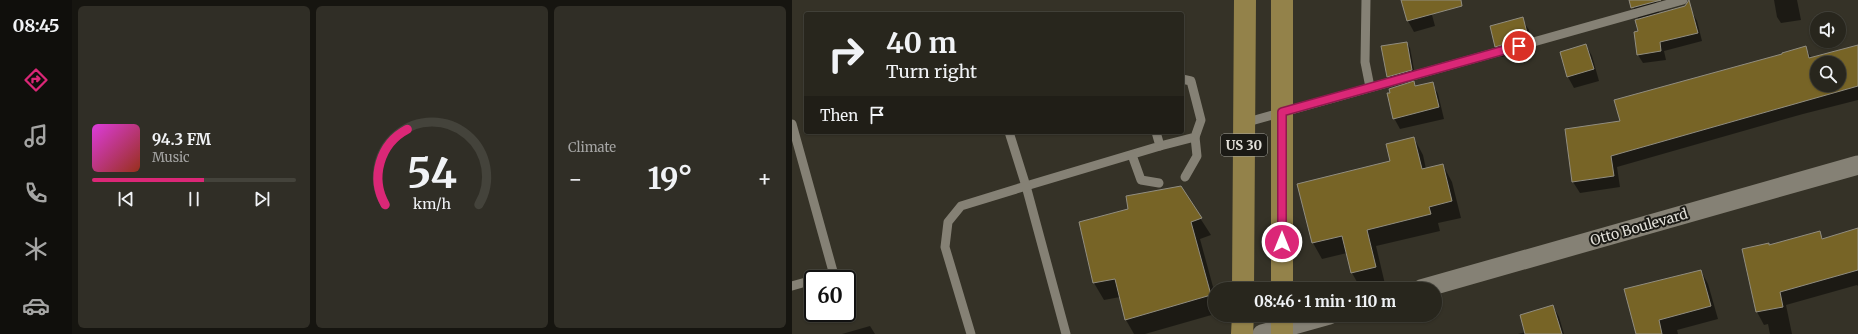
<!DOCTYPE html>
<meta charset="utf-8">
<style>
body{margin:0;font-family:Merriweather,serif;background:#302e26;color:#f1f3f6;height:100vh;display:flex;flex-direction:column;font-size:15px;white-space:nowrap}
*{box-sizing:border-box;margin:0}
p{font-size:13px;color:#a5a5a4}
.icon{flex:none;width:22px;height:22px;fill:none;stroke:currentColor;stroke-width:2;stroke-linecap:round;stroke-linejoin:round}
.map{position:relative;flex:1;overflow:hidden}
.details{display:flex;flex-direction:column;gap:6px;padding:6px;background:#161510;width:720px}
.details>*{flex:none}
.guide{position:absolute;left:12px;top:12px;width:380px;height:122px;border-radius:4px;box-shadow:0 1px 3px #0004,0 0 0 1px #44433b;background:#28261d;color:#f1f3f6;overflow:hidden}
.fabs{position:absolute;left:1018px;top:12px;display:grid;gap:8px}
.fabs a{display:grid;place-items:center;width:36px;height:36px;border-radius:50%;background:#28261d;box-shadow:0 1px 3px #0004,0 0 0 1px #44433b;font-size:20px}
.speed{position:absolute;left:12px;top:270px;display:flex;gap:8px;font-size:20px;font-weight:700;text-align:center}
.speed>*{display:grid;place-content:center;width:52px;height:52px;border-radius:50%;background:#28261d;box-shadow:0 1px 3px #0004,0 0 0 1px #44433b;line-height:1}
.speed .limit{border:2px solid #111;border-radius:6px;background:#fff;color:#111}
.pin{position:absolute;display:grid;place-items:center;width:34px;height:34px;color:#fff;margin:-17px;border:2px solid #fff;border-radius:50%;box-shadow:0 1px 4px #0007}
.me{position:absolute;width:44px;margin:-22px;rotate:0deg;stroke-linejoin:round;filter:drop-shadow(0 0 3px #0008)}
.turn{display:flex;align-items:center;gap:14px;height:84px;padding:0 16px;font-size:18px}
.turn .icon{width:52px;height:52px;stroke-width:2.5}
.turn b{display:block;font-size:28px;line-height:34px}
.then{display:flex;align-items:center;height:38px;padding:0 16px;background:#0003;gap:8px;font-size:15px}
.big{font-size:30px;font-weight:700;line-height:1.1}
.details .tile{flex:1;display:flex;flex-direction:column;justify-content:center;gap:6px;min-width:0;padding:0 14px;border-radius:6px;background:#302e26}
.details .dial{align-items:center;gap:0}
.dial svg{height:104px;overflow:visible;fill:none;stroke:#44433b;stroke-width:7;stroke-linecap:round;text-anchor:middle}
.dial text{fill:#f1f3f6;stroke:none}
.song{display:flex;align-items:center;gap:12px}
.cover{width:48px;height:48px;border-radius:6px;background:linear-gradient(135deg,hsl(300 70% 55%),hsl(10 70% 35%))}
.played{height:4px;border-radius:2px;background:linear-gradient(90deg,#db2777 55%,#44433b 55%)}
.keys{display:flex;justify-content:space-around;direction:ltr}
.heat{display:flex;justify-content:space-between;align-items:center;font-size:22px;direction:ltr}
.details .tiles{flex:1;display:grid;gap:6px;grid-template-columns:repeat(3,1fr)}
.trip{position:absolute;left:416px;top:282px;width:234px;height:40px;border-radius:20px;background:#28261d;box-shadow:0 1px 3px #0004,0 0 0 1px #44433b;font-weight:700;line-height:40px;text-align:center}
main{display:flex;flex:1;min-height:0}
.tab-bar{display:flex;flex-direction:column;width:72px;justify-content:space-around;align-items:center;background:#100f0c;color:#a5a5a4}
.tab-bar .icon{width:28px;height:28px}
.tab-bar .selected{color:#db2777}
.tab-bar b{font-size:18px;color:#f1f3f6}
.map>svg:first-child{display:block}
.shadow{fill:#0007;fill-rule:evenodd}
.building{fill:#776426;stroke:#918d80;fill-rule:evenodd}
.lines{fill:none;stroke-linecap:round;stroke-linejoin:round}
.service{stroke:#858175;stroke-width:9}
.minor{stroke:#858175;stroke-width:19}
.primary{stroke:#93824a;stroke-width:22}
.route-casing{stroke:#8e194d;stroke-width:10}
.route{stroke:#db2777;stroke-width:7}
.labels{text-anchor:middle;dominant-baseline:central;stroke-width:4;stroke-linejoin:round;paint-order:stroke}
.shield{fill:#1b1a15;stroke:#a6a59e;stroke-width:1}
.shield-label{font-size:13px;font-weight:bold;fill:#e2e0d9}
.street-label{font-size:14px;fill:#e2e0d9;stroke:#1b1a15}
</style>
<main>
<nav class="tab-bar">
<b>08:45</b>
<svg class="icon selected" aria-label="directions" viewBox="0 0 24 24"><path d="M12 3l9 9-9 9-9-9zM9 14v-3h6M13 9l2 2-2 2"/></svg>
<svg class="icon" aria-label="music" viewBox="0 0 24 24"><path d="M9 18V5l10-2v13"/><circle cx="6" cy="18" r="3"/><circle cx="16" cy="16" r="3"/></svg>
<svg class="icon" aria-label="phone" viewBox="0 0 24 24"><path d="M5 4h4l2 5-3 2q2 4 5 5l2-3 5 2v4C11 20 4 13 5 4z"/></svg>
<svg class="icon" aria-label="climate" viewBox="0 0 24 24"><path d="M12 3v18M4 7l16 10M4 17L20 7"/></svg>
<svg class="icon" aria-label="car" viewBox="0 0 24 24"><path d="M5 17H2v-5l4-1 3-4h7l3 4 3 1v5h-3M9 17h6M6 11h13"/><circle cx="7" cy="17" r="2"/><circle cx="17" cy="17" r="2"/></svg>
</nav>
<section class="details">
<div class="tiles">
<div class="tile">
<div class="song"><i class="cover"></i><div><b>94.3 FM</b><p>Music</p></div></div>
<div class="played"></div>
<div class="keys"><svg class="icon" aria-label="previous" viewBox="0 0 24 24"><path d="M18 5L8 12l10 7zM5 5v14"/></svg><svg class="icon" aria-label="pause" viewBox="0 0 24 24"><path d="M8 5v14M16 5v14"/></svg><svg class="icon" aria-label="next" viewBox="0 0 24 24"><path d="M6 5l10 7-10 7zM19 5v14"/></svg></div>
</div>
<div class="tile dial"><svg viewBox="0 0 100 80">
<path d="M14 69A42 42 0 1 1 86 69"/>
<path d="M14 69A42 42 0 0 1 31 11" stroke="#db2777"/>
<text x="50" y="56" font-size="32" font-weight="700">54</text>
<text x="50" y="72" font-size="11">km/h</text>
</svg></div>
<div class="tile"><p>Climate</p>
<div class="heat"><a>−</a><b class="big">19°</b><a>+</a></div>
</div>
</div>
</section>
<div class="map">
<svg width="1066" height="334" viewBox="0 0 1066 334">
<rect width="100%" height="100%" fill="#353227"/>
<g class="shadow">
<polygon points="610,0 636,0 643,26 622,32 616,21"/>
<polygon points="838,0 864,0 867,13 864,14 868,21 900,12 905,21 910,41 872,51 874,60 851,63 846,55 847,20"/>
<polygon points="982,0 1005,0 1009,20 989,23 985,17"/>
<polygon points="730,19 737,30 742,48 710,57 704,46"/>
<polygon points="615,43 618,48 623,75 599,82 596,76"/>
<polygon points="794,45 800,56 807,81 782,88 776,77 769,52"/>
<path d="M 1066,46 L 1066,100 L 1011,114 L 825,167 L 828,187 L 788,193 L 781,182 L 830,122 L 1013,47 L 1020,59 ZM 1025,63 L 1047,63 L 1047,85 L 1025,85 Z"/>
<polygon points="622,83 624,87 640,83 646,94 652,119 608,129 602,118"/>
<polygon points="622,138 631,155 634,169 651,165 660,182 669,218 646,223 648,231 584,246 593,284 569,289 560,273 555,253 530,259 521,243"/>
<polygon points="388,187 419,235 408,239 423,294 423,314 353,334 342,334 334,320 328,297 312,300 302,283 288,222 337,209"/>
<polygon points="1066,229 1066,286 1065,285 994,305 1000,334 978,334 976,324 972,325 965,312 952,250 978,246 1027,233 1032,240"/>
<polygon points="909,271 916,284 926,319 885,330 886,334 845,334"/>
<polygon points="761,306 767,317 772,334 726,334 734,332"/>
<polygon points="78,326 83,334 50,334"/>
</g>
<g class="building">
<polygon points="609,0 669,0 670,6 615,21"/>
<polygon points="837,0 869,0 839,8"/>
<polygon points="897,0 906,33 868,42 869,51 845,55 842,32 846,31 843,20 893,6"/>
<polygon points="731,17 736,37 703,47 698,26"/>
<polygon points="615,42 620,70 595,77 589,46"/>
<polygon points="794,44 802,69 775,77 768,52"/>
<path d="M 1066,45 L 1066,86 L 819,156 L 822,176 L 780,182 L 773,129 L 828,121 L 822,100 L 990,54 L 990,53 L 1014,46 L 1017,58 ZM 1025,63 L 1047,63 L 1047,85 L 1025,85 Z"/>
<polygon points="622,81 623,86 641,82 647,107 601,119 595,93 598,93 597,89"/>
<polygon points="622,137 630,169 651,164 660,201 637,207 639,214 575,230 584,267 559,273 550,236 520,243 505,184 598,161 594,144"/>
<polygon points="389,186 410,218 399,222 419,295 333,320 323,279 301,283 287,222 336,209 334,196"/>
<polygon points="1066,228 1066,270 988,292 991,307 964,312 950,249 977,243 977,245 1028,231 1030,239"/>
<polygon points="909,270 919,306 867,320 870,334 844,334 832,289"/>
<polygon points="761,305 770,334 733,334 728,315"/>
</g>
<g class="lines">
<g class="service">
<polyline points="574,0 573,62 578,87"/>
<polyline points="452,123 891,0"/>
<polyline points="0,124 42,275 26,279"/>
<polyline points="217,132 234,186 368,146 364,132"/>
<polyline points="368,146 403,137 409,120 399,81 390,79"/>
<polyline points="340,155 349,180 367,183"/>
<polyline points="393,177 405,156 403,137"/>
<polyline points="0,286 21,280"/>
<polyline points="179,334 153,247 156,222 169,206 234,186 274,334"/>
</g>
<g class="minor">
<polyline points="629,289 1066,165"/>
<polyline points="470,334 537,315"/>
</g>
<g class="primary">
<polyline points="451,289 453,0"/>
<polyline points="490,289 490,0"/>
<polyline points="490,315 490,334"/>
<polyline points="450,334 451,315"/>
</g>
</g>
<g class="lines">
<g class="route-casing">
<polyline id="route" points="490,242 490,112 727,46"/>
</g>
<use href="#route" class="route"/>
</g>
<g class="labels">
<rect class="shield" x="429" y="134" width="46" height="22" rx="3"/>
<g class="shield-label">
<text x="452" y="145">US 30</text>
</g>
<g class="street-label">
<text transform="translate(847 227) rotate(-16)">Otto Boulevard</text>
</g>
</g>
</svg>
<div class="fabs">
<a><svg class="icon" aria-label="sound" viewBox="0 0 24 24"><path d="M4 9h4l5-4v14l-5-4H4zM17 9q2 3 0 6"/></svg></a>
<a><svg class="icon" aria-label="search" viewBox="0 0 24 24"><circle cx="10" cy="10" r="6"/><path d="M15 15l6 6"/></svg></a>
</div>
<div class="speed"><div class="limit">60</div></div>
<div class="pin" style="left:727px;top:46px;background:#d93025"><svg class="icon" aria-label="arrive" viewBox="0 0 24 24"><path d="M6 21V4h12l-3 4 3 4H6"/></svg></div>
<svg class="me" style="left:490px;top:242px" viewBox="-20 -20 40 40"><circle r="17" fill="#db2777" stroke="#fff" stroke-width="3"/><path d="M0-11L8 9 0 5-8 9z" fill="#fff"/></svg>
<div class="trip">08:46 · 1 min · 110 m</div>
<div class="guide">
<div class="turn"><svg class="icon" aria-label="right" viewBox="0 0 24 24"><path d="M7 20v-9h11M14 6l5 5-5 5"/></svg><div><b>40 m</b>Turn right</div></div>
<div class="then">Then<svg class="icon" aria-label="arrive" viewBox="0 0 24 24"><path d="M6 21V4h12l-3 4 3 4H6"/></svg></div>
</div>
</div>
</main>
